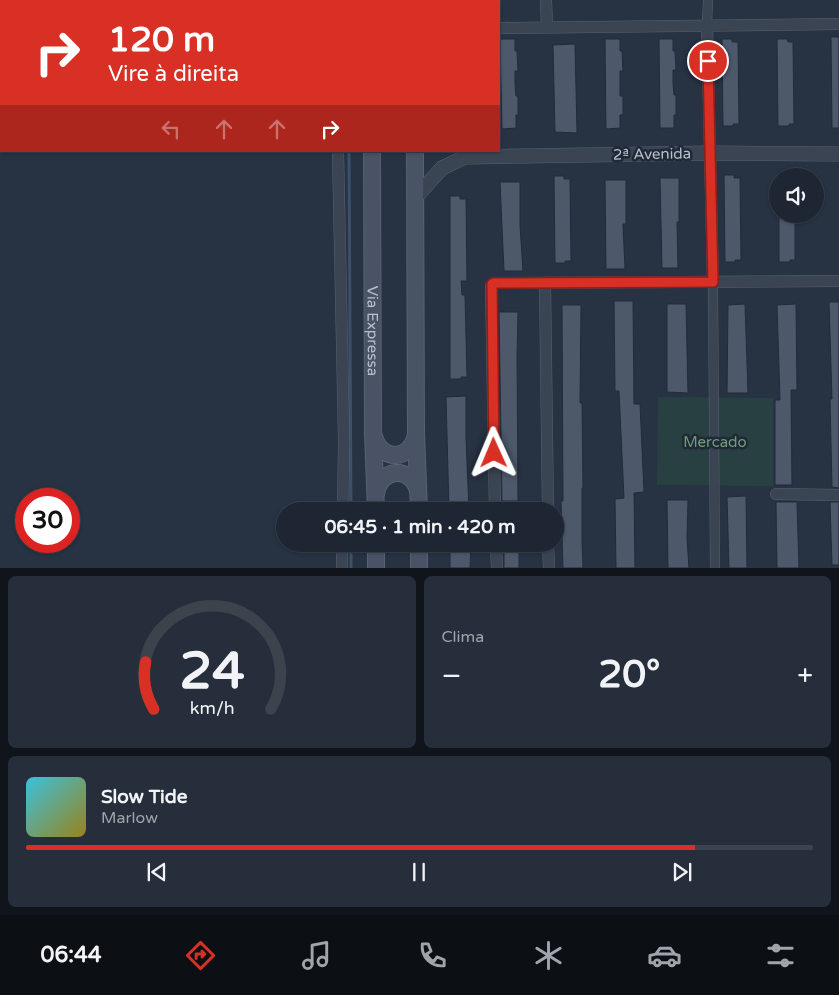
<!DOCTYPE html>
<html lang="pt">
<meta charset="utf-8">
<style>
body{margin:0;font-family:"Varela Round",sans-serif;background:#252e3a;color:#f1f3f6;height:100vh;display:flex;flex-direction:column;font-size:19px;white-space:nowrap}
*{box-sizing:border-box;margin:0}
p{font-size:16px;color:#a0a5ac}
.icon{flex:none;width:28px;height:28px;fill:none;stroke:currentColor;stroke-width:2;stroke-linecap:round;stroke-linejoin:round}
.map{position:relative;height:568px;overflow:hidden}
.sheet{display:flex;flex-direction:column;gap:8px;padding:8px;background:#10151c;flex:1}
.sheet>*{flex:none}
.hud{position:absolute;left:0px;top:0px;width:500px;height:152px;box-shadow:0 1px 4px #0004,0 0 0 1px #3b434d;background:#d93025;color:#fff;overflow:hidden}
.controls{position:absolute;left:769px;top:168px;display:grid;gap:10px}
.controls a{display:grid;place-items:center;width:55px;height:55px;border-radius:50%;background:#1d2632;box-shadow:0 1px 4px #0004,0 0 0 1px #3b434d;font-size:25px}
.speed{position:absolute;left:15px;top:488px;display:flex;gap:10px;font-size:25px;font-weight:700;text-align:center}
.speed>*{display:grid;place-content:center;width:65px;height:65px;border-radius:50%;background:#1d2632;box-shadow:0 1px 4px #0004,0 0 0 1px #3b434d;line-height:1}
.speed .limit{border:8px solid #d22;background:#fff;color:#111}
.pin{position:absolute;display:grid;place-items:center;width:42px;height:42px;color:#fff;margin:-21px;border:2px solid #fff;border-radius:50%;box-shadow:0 1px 5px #0007}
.me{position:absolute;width:55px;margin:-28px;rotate:359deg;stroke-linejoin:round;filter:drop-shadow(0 0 4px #0008)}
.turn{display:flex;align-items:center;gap:18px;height:105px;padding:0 25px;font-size:22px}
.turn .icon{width:65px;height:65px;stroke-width:2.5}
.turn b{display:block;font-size:35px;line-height:42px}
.lanes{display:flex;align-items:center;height:48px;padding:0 25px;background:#0003;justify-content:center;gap:25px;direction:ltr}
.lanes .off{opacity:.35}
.big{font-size:38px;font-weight:700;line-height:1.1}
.sheet .tile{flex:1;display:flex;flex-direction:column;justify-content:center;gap:8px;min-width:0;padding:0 18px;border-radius:8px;background:#252e3a}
.sheet .dial{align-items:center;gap:0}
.dial svg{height:130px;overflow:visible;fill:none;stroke:#3b434d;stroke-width:7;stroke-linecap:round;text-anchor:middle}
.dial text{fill:#f1f3f6;stroke:none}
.song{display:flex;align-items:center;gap:15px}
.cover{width:60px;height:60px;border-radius:8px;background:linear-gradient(135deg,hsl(190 70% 55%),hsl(50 70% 35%))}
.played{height:5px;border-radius:2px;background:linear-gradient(90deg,#d93025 85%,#3b434d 85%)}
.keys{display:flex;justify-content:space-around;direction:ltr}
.heat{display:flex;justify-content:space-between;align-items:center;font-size:28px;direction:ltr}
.sheet .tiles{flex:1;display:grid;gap:8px;grid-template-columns:1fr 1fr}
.tile:last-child{grid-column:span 2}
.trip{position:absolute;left:276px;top:502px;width:288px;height:50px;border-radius:25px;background:#1d2632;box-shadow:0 1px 4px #0004,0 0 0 1px #3b434d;font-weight:700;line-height:50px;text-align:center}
.dock{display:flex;height:80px;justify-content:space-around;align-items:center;background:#0c0f14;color:#a0a5ac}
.dock .icon{width:35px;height:35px}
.dock .active{color:#d93025}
.dock b{font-size:22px;color:#f1f3f6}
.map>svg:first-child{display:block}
.green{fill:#294043}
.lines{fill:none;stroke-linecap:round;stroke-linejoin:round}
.stream{stroke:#3d506b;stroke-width:3}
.building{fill:#4d596b;stroke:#222b39}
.pedestrian-casing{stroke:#59626f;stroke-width:10}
.minor-casing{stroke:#59626f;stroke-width:12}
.tertiary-casing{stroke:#59626f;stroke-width:15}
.secondary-casing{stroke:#59626f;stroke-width:18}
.pedestrian{stroke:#3b4452;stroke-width:9}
.minor{stroke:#3b4452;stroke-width:11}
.tertiary{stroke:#3b4452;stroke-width:14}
.secondary{stroke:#495365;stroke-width:16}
.route-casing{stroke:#8d1f18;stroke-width:12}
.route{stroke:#d93025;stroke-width:9}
.labels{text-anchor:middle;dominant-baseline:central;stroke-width:5;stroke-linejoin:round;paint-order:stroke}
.street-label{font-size:15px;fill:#b8c0cc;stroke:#202937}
.park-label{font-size:15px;fill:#709c7a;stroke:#202937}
</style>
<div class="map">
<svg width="839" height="568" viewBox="0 0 839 568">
<rect width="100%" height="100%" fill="#273242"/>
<polygon class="green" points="658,397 773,398 773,486 657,485"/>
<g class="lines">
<g class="stream">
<polyline points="348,0 348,1"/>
<polyline points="349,151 351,511"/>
<polyline points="351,544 351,568"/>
</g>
</g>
<g class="building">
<polygon points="831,37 839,37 839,128 832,128"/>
<polygon points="500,39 515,39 515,51 517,51 518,71 515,71 515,84 516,96 518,96 518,115 516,115 516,128 502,129"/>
<polygon points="605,39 620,39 620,51 622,51 623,71 620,71 620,96 623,96 623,115 620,115 620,128 606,129"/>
<polygon points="659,39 673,39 673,51 675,51 676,70 673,70 673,83 674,95 676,95 676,115 674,115 674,128 660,128"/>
<polygon points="722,39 732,39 732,42 738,42 739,124 733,124 733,126 723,126"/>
<polygon points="777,39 787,39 788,42 793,42 794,124 789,124 789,126 778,126"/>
<polygon points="575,44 577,133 555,132 553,45"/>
<polygon points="724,175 734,175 734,178 740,178 741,260 735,260 735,262 725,262"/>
<polygon points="554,176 564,176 564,179 570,179 571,261 565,261 565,263 555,263"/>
<polygon points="660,178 679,178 679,222 677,222 678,268 662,268"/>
<polygon points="605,180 626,180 626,224 623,224 625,269 606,269"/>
<polygon points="500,182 520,182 520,225 523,271 504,271"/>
<polygon points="450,196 460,196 460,199 466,199 467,281 461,281 462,295 465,295 467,377 461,377 461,379 450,379"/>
<polygon points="779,214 795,214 795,260 790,260 790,262 779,262"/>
<polygon points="614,301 633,301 634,404 640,404 644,492 634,493 635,568 616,568 615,499 624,498 619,391 615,391"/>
<polygon points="829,302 839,302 839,488 832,487 830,399 832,399"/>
<polygon points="667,304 686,304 688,393 667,392"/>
<polygon points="745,304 748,393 727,393 728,305"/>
<polygon points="796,304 797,390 791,390 792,485 775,485 775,400 780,400 777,305"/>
<polygon points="562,305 581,305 580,403 582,403 583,488 582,488 582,540 583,568 563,568 561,501 563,501"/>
<polygon points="499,312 518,312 517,356 518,501 502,501"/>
<polygon points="466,396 466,438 469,511 449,511 446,397"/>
<polygon points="746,496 747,568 729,568 727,497"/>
<polygon points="667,500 688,500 687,539 689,568 668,568"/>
<polygon points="776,502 797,502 799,568 777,568"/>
<polygon points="830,502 839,502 839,565 832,565"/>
<polygon points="450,544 471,544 470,568 450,568"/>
<rect x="504" y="544" width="15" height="24"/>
</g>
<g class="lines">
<g class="pedestrian-casing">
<g id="pedestrian">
<polyline points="707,25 708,0"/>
<polyline points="713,282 715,568"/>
</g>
</g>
<g class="minor-casing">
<g id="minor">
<polyline points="336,0 336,1"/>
<polyline points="489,0 489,1"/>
<polyline points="546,0 547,27"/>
<polyline points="707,25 713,282"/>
<polyline points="499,28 839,24"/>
<polyline points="338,151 344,441 343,511"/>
<polyline points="545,283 548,511"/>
<polyline points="776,494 839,495"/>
<polyline points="495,509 548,508"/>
<polyline points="495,511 491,286 494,283 839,281"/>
<polyline points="342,544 342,568"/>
<polyline points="496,544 497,568"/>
<polyline points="548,544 549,568"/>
</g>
</g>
<g class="tertiary-casing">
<polyline id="tertiary" points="415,198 442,168 465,157 711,153 839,154"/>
</g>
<g class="secondary-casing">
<g id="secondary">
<polyline points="371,0 371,1"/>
<polyline points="414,0 414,1"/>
<path id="s1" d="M 372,151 L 373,434 L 376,511"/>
<polyline points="415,151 416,433 419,511"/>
<path d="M 374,436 C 381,462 410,461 416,435"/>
<path d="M 376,494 C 380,468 411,465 418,491"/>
<polyline points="376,544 376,568"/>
<polyline points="419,544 419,568"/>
</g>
</g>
<use href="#pedestrian" class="pedestrian"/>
<use href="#minor" class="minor"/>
<use href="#tertiary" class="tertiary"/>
<use href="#secondary" class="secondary"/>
</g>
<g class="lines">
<g class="route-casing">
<polyline id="route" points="494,453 492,284 494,283 713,282 708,61"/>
</g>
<use href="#route" class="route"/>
</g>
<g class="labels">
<g class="street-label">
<text transform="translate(652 154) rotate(-1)">2ª Avenida</text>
<text stroke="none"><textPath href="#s1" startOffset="180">Via Expressa</textPath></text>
</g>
<g class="park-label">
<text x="715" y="442">Mercado</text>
</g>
</g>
</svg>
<div class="controls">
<a><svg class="icon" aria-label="sound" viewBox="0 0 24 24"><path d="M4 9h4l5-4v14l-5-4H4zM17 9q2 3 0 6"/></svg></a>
</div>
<div class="speed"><div class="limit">30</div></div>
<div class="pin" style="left:708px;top:61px;background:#d93025"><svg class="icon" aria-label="arrive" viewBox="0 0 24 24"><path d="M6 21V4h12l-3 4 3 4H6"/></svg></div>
<svg class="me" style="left:494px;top:453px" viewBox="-20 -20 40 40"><path d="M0-17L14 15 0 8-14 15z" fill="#d93025" stroke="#fff" stroke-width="4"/></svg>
<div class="trip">06:45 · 1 min · 420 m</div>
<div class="hud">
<div class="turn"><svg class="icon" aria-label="right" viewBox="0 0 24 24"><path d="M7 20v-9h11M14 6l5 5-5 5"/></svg><div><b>120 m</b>Vire à direita</div></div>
<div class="lanes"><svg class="icon off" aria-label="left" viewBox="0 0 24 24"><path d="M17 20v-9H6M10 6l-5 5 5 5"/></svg><svg class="icon off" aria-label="ahead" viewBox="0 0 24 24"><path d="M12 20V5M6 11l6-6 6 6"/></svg><svg class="icon off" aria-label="ahead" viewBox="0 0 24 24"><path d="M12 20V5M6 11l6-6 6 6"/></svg><svg class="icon" aria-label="right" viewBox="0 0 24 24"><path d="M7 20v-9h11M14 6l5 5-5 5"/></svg></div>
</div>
</div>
<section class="sheet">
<div class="tiles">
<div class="tile dial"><svg viewBox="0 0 100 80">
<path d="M14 69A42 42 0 1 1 86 69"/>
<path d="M14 69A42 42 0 0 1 9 40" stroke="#d93025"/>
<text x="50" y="56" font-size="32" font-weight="700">24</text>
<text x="50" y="72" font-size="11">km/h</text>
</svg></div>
<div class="tile"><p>Clima</p>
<div class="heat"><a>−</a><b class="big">20°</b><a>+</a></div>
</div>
<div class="tile">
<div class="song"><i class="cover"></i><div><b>Slow Tide</b><p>Marlow</p></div></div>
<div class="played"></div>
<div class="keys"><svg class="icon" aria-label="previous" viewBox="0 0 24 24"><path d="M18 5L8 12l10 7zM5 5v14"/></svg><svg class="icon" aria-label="pause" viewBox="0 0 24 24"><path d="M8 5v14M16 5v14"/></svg><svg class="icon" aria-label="next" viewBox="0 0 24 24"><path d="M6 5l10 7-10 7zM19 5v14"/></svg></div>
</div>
</div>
</section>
<nav class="dock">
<b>06:44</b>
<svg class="icon active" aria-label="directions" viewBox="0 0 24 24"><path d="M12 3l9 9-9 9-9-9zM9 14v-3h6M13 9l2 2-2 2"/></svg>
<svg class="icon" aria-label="music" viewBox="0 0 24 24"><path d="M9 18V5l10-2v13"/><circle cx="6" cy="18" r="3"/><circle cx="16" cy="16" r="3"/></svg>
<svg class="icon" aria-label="phone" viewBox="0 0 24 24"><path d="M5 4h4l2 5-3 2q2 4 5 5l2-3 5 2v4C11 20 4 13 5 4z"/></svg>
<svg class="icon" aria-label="climate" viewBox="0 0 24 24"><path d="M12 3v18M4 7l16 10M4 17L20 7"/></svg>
<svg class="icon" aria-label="car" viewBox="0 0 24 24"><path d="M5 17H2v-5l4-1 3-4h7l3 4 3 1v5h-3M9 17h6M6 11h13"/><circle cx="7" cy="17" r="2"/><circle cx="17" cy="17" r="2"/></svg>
<svg class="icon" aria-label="filters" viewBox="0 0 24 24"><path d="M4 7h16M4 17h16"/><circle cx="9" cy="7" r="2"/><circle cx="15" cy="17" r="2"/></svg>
</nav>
